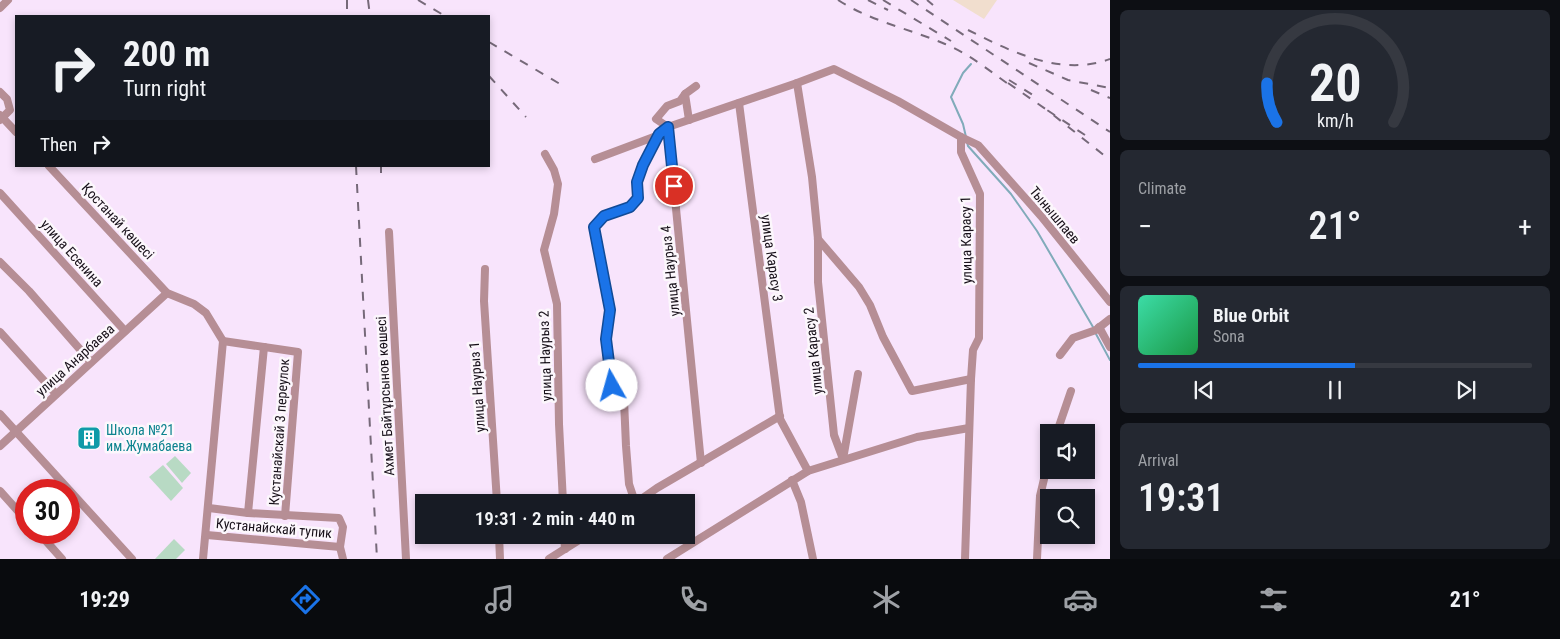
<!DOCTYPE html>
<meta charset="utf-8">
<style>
body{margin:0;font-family:"Roboto Condensed",sans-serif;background:#242831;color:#f1f3f6;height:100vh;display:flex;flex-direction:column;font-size:19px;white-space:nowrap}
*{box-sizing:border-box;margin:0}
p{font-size:16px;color:#9ea1a6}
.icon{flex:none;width:28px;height:28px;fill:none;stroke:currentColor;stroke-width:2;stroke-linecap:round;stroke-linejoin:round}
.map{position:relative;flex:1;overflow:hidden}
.drawer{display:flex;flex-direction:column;gap:10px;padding:10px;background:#0d0f14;width:450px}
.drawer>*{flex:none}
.hud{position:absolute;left:15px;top:15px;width:475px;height:152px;border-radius:0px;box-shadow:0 2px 8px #0003;background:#171b24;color:#f1f3f6;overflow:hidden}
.controls{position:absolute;left:1040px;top:424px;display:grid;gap:10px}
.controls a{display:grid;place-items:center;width:55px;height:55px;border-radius:0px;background:#171b24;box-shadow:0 2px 8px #0003;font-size:25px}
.speed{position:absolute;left:15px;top:479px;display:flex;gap:10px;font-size:25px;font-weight:700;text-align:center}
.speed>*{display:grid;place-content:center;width:65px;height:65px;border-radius:50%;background:#171b24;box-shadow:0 2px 8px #0003;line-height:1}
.speed .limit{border:8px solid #d22;background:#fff;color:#111}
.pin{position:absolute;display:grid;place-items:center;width:42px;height:42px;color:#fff;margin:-21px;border:2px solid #fff;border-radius:50%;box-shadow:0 1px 5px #0007}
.me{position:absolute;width:55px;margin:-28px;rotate:353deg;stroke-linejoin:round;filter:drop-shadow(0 0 4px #0008)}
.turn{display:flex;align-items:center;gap:18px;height:105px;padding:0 25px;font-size:22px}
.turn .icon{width:65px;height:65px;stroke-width:2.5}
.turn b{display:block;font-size:35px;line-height:42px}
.then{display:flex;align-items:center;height:48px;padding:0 25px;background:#0003;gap:10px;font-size:19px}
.big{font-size:38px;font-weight:600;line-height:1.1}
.drawer .widget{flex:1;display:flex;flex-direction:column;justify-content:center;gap:8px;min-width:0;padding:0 18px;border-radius:8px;background:#242831}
.drawer .dial{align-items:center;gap:0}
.dial svg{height:130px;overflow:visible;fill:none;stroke:#363941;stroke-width:7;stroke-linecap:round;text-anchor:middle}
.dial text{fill:#f1f3f6;stroke:none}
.song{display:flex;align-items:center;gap:15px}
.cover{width:60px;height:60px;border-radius:8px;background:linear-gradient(135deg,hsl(160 70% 55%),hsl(140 70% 35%))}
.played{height:5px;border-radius:2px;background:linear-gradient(90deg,#1a73e8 55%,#363941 55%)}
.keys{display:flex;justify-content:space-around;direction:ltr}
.heat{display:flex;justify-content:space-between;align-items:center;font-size:28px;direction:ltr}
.trip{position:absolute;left:415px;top:494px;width:280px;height:50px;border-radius:0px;background:#171b24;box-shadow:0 2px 8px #0003;font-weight:600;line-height:50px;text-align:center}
.dock{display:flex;height:80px;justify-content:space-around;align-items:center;background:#090b0e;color:#9ea1a6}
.dock .icon{width:35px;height:35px}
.dock .selected{color:#1a73e8}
.dock b{font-size:22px;color:#f1f3f6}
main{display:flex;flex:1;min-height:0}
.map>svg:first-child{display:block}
.industrial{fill:#f1dece}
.green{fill:#b8dac4}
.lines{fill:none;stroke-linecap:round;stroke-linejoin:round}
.stream{stroke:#81abba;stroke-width:2}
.minor{stroke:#b68e95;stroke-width:8}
.rail{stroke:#766979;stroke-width:2;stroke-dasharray:9 9;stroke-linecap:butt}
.route-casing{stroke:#114b97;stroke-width:12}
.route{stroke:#1a73e8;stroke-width:9}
.labels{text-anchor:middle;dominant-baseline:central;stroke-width:5;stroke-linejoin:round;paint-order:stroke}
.street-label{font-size:14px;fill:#171019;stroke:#fcf7fc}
.culture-label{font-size:14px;fill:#0d838f;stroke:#fcf7fc;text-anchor:start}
</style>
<main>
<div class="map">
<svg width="1110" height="559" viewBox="0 0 1110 559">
<rect width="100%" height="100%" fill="#f8e4fc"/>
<polygon class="industrial" points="953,0 997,0 984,19"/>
<g class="green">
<polygon points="175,456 191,473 182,483 166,464"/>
<polygon points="163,465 183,488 171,501 149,477"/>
<polygon points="174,539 185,550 176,559 155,559"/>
</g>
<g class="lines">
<g class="stream">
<polyline points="966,137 963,124 951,97 963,73 971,64"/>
<polyline points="967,142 968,146 1011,194 1037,231 1093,327"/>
<polyline points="1096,334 1110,360"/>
</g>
<g class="minor">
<polyline points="0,8 8,0"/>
<polyline points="797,83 812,177 818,239 818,282 834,435 843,459 858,374"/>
<polyline points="0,92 7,99 10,110 0,120"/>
<polyline points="685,94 680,101 667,106 656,119 668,127 797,83 834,69 898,101 961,137 978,145 1041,216 1110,302"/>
<polyline points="739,103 780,419 808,471"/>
<polyline points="0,115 16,132"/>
<polyline points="689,120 685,94 696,86"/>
<polyline points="961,137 961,152 980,194 979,338 973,350 971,379 965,559"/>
<polyline points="545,154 554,170 558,184 554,214 544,250 557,304 559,424 563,502"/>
<polyline points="595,159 659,135 668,127 701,463"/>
<polyline points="49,166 167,293 194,304 206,313 223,341 203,559"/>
<polyline points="0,193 125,331"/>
<polyline points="389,232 406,559"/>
<polyline points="818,239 859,287 870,305 883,337 912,391 971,379"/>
<polyline points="0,262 29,291 91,362"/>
<polyline points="485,269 484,301 497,502"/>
<polyline points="1099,327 1110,347"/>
<polyline points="0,332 56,394"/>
<polyline points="223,341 298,352 285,516"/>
<polyline points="1060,355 1073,338 1096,330 1110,319"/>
<polyline points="0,414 132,559"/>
<polyline points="1057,432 1071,391"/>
<polyline points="0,446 167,293"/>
<polyline points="792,480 801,502 813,559"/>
<polyline points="0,491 26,520"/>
<polyline points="635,502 629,484 626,446 624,400 612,386 606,339 610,310 594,227 604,217 630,207 637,199 637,182 643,165 659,135"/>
<polyline points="637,502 657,488 780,416"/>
<polyline points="209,508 248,513 339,518 343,527 340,547 343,559"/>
<polyline points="248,513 264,347"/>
<polyline points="38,532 62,559"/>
<polyline points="207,535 340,547"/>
<polyline points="499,535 500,559"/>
<polyline points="564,535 565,549"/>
<polyline points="549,559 587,535"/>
<polyline points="667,559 808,471 917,437 969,428"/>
<polyline points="1037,559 1040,496 1049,458"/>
</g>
<g class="rail">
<polyline points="347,0 347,16"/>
<polyline points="368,0 370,16"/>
<polyline points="418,0 445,16"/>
<path d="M 838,0 C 870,21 910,29 945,44 C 970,54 992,73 1014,88"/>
<polyline points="868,0 888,10"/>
<polyline points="883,0 951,41"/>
<polyline points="911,0 1110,132"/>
<polyline points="927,0 933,5"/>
<path d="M 968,30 C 1012,52 1061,77 1110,59"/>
<polyline points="489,42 560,84"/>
<polyline points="1029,63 1068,80 1110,88"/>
<polyline points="489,76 526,117"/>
<polyline points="1009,80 1033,95"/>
<polyline points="1008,83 1047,110"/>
<polyline points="1091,90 1110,98"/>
<polyline points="1085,135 1047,110 1110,160"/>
<polyline points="356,166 377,559"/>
<polyline points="381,166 381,173"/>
</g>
</g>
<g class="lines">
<g class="route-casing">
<polyline id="route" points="612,386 606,339 610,310 594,227 604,216 630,207 638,198 637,182 643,165 659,134 668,127 674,186"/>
</g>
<use href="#route" class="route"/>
</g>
<defs>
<g id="building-square" transform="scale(1.25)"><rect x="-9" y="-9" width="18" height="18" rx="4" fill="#0f9aa8" stroke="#fcf7fc"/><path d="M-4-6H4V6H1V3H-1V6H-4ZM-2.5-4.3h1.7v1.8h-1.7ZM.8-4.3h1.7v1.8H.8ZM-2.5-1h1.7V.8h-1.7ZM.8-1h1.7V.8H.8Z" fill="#fff"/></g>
</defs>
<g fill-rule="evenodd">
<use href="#building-square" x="89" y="438"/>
</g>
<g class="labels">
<g class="street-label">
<text transform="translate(1055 215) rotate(50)">Тынышпаев</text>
<text transform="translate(118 221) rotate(47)">Қостанай көшесі</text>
<text transform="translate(966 240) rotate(-91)">улица Карасу 1</text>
<text transform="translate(72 253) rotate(48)">улица Есенина</text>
<text transform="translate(772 258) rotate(82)">улица Карасу 3</text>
<text transform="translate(670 271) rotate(-96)">улица Наурыз 4</text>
<text transform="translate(813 351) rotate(-96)">улица Карасу 2</text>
<text transform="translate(545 356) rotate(-92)">улица Наурыз 2</text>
<text transform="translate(75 360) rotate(-42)">улица Анарбаева</text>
<text transform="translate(477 387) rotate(-94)">улица Наурыз 1</text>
<text transform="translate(385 396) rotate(-93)">Ахмет Байтұрсынов көшесі</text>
<text transform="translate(279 432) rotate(-86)">Кустанайскай 3 переулок</text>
<text transform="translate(274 528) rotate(5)">Кустанайскай тупик</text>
</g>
<g class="culture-label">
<text x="106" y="430">Школа №21<tspan x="106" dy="16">им.Жумабаева</tspan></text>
</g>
</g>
</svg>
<div class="controls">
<a><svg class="icon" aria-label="sound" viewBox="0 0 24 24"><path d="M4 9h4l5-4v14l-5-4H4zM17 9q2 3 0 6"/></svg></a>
<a><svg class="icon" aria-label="search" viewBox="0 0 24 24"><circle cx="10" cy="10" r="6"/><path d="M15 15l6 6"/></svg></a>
</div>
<div class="speed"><div class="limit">30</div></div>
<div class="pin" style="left:674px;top:186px;background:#d93025"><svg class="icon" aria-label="arrive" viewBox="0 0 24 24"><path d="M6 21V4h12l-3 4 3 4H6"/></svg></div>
<svg class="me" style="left:612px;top:386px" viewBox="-20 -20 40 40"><circle r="19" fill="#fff"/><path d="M0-13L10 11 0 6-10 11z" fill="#1a73e8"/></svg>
<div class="trip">19:31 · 2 min · 440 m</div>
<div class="hud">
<div class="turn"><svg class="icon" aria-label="right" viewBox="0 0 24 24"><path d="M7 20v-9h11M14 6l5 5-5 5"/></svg><div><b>200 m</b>Turn right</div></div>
<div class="then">Then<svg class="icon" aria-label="right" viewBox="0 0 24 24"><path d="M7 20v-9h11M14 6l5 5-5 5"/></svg></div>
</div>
</div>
<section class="drawer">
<div class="widget dial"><svg viewBox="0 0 100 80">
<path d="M14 69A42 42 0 1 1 86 69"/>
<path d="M14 69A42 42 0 0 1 8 45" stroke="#1a73e8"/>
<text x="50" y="56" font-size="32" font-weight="700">20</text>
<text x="50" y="72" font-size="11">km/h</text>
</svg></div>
<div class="widget"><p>Climate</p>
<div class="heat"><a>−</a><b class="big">21°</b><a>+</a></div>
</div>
<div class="widget">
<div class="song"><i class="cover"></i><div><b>Blue Orbit</b><p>Sona</p></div></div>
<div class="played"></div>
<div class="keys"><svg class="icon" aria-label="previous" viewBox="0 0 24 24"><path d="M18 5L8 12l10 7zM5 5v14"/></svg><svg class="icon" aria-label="pause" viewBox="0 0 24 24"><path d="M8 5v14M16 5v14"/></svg><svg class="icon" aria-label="next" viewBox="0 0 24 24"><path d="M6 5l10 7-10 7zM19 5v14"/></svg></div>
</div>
<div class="widget"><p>Arrival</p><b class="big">19:31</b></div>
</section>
</main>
<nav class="dock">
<b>19:29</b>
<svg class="icon selected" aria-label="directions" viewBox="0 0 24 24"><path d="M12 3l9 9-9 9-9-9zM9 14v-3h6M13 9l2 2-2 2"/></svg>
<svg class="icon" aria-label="music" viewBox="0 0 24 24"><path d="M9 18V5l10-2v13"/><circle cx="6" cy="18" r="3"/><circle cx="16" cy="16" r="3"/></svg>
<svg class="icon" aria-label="phone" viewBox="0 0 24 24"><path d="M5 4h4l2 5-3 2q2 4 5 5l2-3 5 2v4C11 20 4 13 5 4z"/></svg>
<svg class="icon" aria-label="climate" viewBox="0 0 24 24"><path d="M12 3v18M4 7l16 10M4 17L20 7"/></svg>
<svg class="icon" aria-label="car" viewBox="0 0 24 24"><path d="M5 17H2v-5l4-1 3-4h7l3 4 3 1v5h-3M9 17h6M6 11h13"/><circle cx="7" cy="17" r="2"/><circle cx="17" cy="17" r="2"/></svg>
<svg class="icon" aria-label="filters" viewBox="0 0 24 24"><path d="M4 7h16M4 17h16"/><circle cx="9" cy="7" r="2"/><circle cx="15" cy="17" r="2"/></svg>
<b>21°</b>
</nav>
